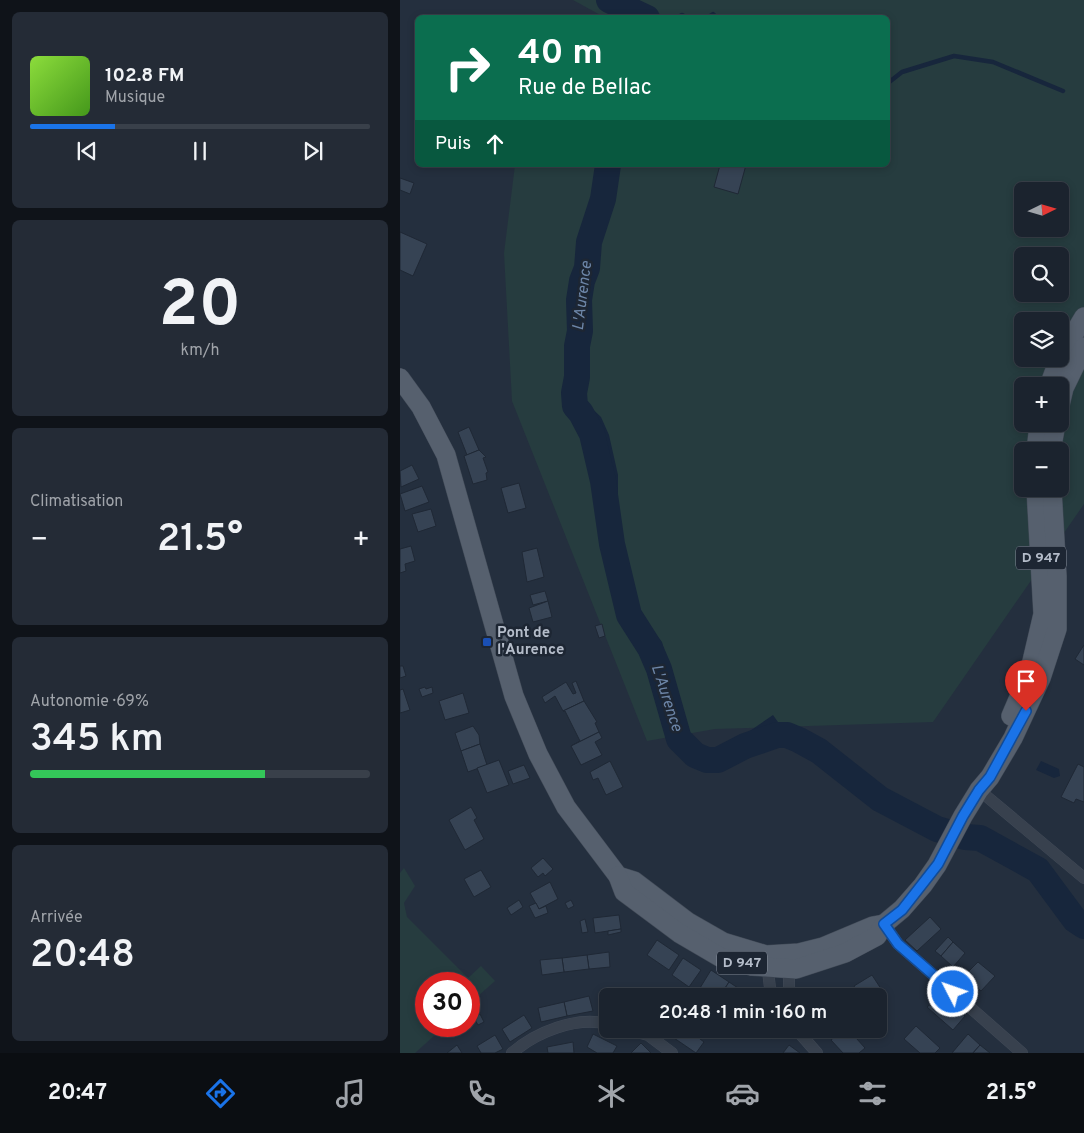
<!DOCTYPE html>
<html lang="fr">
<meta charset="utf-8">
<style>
body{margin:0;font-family:Overpass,sans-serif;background:#242b36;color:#f1f3f6;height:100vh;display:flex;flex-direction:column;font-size:19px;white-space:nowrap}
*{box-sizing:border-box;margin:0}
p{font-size:16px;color:#a0a4aa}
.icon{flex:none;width:28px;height:28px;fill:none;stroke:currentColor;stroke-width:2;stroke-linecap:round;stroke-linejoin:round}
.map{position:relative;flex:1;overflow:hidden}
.sheet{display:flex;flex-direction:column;gap:12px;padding:12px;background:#0f1319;width:400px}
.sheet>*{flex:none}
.hud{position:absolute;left:15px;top:15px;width:475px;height:152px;border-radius:8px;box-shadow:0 2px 8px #0003,0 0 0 1px #39404a;background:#0b6e4f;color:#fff;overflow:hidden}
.needle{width:32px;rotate:85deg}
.fabs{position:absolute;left:614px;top:182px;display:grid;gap:10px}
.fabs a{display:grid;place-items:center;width:55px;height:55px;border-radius:8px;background:#1b232e;box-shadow:0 2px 8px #0003,0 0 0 1px #39404a;font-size:25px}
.speed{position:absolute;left:15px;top:972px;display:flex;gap:10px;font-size:25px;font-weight:700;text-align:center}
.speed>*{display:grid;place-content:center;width:65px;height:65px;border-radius:50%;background:#1b232e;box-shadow:0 2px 8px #0003,0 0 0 1px #39404a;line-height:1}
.speed .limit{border:8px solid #d22;background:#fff;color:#111}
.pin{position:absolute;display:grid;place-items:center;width:42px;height:42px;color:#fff;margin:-51px -21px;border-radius:50% 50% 50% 0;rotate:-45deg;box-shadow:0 0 5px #0007}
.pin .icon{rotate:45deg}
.me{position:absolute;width:55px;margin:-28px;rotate:311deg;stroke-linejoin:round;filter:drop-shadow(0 0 4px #0008)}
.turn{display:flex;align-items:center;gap:18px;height:105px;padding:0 20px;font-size:22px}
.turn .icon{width:65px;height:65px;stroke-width:2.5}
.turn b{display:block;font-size:35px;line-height:42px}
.then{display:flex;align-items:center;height:48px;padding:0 20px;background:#0003;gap:10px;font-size:19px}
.big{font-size:38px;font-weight:600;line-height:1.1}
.sheet .card{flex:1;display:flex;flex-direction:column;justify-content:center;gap:8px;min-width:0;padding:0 18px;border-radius:8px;background:#242b36}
.sheet .dial{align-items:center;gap:0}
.dial b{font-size:65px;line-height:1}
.song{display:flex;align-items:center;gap:15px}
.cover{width:60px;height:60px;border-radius:8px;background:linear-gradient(135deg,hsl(90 70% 55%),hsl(100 70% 35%))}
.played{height:5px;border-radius:2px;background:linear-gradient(90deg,#1a73e8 25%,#39404a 25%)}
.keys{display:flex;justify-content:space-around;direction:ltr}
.heat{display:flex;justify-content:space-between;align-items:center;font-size:28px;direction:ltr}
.charge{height:8px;border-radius:4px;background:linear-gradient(90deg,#34c759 69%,#39404a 0)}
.trip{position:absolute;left:199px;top:988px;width:288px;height:50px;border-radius:8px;background:#1b232e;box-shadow:0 2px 8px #0003,0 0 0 1px #39404a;font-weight:600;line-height:50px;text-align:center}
.tabs{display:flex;height:80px;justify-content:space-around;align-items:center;background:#0b0e12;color:#a0a4aa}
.tabs .icon{width:35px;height:35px}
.tabs .on{color:#1a73e8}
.tabs b{font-size:22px;color:#f1f3f6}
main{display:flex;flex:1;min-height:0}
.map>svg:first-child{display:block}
.green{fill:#263c3f;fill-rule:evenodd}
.water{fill:#17263c}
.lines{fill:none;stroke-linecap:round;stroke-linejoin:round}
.stream{stroke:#17263c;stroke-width:4.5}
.river{stroke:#17263c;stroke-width:26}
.building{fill:#364354;stroke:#1f2835}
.street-casing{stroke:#414a57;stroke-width:12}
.primary-casing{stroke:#414a57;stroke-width:20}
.street{stroke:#38414e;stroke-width:11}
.primary{stroke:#56606e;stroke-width:19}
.route-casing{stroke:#114b97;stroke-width:12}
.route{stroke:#1a73e8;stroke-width:9}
.transit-dot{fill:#1a4fb4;stroke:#1d2633;stroke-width:2}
.labels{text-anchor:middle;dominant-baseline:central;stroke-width:5;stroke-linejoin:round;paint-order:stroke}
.shield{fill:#1d2633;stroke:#878f9c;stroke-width:1}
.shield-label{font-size:14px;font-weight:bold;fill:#b4bcc9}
.poi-label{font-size:15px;font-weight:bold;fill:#b4bcc9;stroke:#1d2633;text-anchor:start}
.water-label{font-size:16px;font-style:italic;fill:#6d86a8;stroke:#1d2633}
</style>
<main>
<section class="sheet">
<div class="card">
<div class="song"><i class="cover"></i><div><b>102.8 FM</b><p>Musique</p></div></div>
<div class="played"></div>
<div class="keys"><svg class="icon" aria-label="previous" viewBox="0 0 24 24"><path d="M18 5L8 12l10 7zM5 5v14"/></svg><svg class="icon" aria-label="pause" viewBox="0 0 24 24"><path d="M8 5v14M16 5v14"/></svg><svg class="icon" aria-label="next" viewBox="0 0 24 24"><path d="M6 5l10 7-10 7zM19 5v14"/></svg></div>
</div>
<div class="card dial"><b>20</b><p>km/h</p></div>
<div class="card"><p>Climatisation</p>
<div class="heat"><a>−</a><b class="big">21.5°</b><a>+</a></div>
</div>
<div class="card"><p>Autonomie · 69%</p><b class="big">345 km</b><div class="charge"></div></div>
<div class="card"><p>Arrivée</p><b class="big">20:48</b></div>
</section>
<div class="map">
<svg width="684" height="1053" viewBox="0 0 684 1053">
<rect width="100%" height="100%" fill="#242f3e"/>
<g class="green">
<path d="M 173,0 L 684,0 L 684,504 L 533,722 L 315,729 L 247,741 L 112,401 L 104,253 L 115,165 L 488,165 L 488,18 L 204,17 ZM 622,191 L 660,191 L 660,229 L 622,229 ZM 622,256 L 660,256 L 660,294 L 622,294 ZM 622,321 L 660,321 L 660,359 L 622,359 ZM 622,386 L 660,386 L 660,424 L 622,424 ZM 622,451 L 660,451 L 660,489 L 622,489 Z"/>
<polygon points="4,868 15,886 4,903 7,917 68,978 81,966 95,981 69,1004 69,984 26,984 26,1026 45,1026 15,1053 0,1053 0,873"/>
</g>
<g class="water">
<polygon points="209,0 228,0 231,5 269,17 247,17"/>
<path d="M 208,165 L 216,165 L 211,202 L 196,238 L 195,262 L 189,279 L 180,397 L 201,417 L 209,435 L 218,475 L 218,510 L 221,524 L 221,545 L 241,617 L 262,642 L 285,737 C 296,747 304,752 319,752 L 373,715 L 378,722 L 394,726 L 490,796 L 543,822 L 539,829 L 480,799 L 419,751 L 387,735 L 376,735 L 345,746 L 318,760 L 307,760 L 295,755 L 279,739 L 259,669 L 250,648 L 229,615 L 212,544 L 203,481 L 192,434 L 181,413 L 175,406 L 174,393 L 177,377 L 177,346 L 180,331 L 179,300 L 182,281 L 187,268 L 189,242 L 203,199 Z"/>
<polygon points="641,761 659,769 660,776 654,778 636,770"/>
<polygon points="569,827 596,837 621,851 645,870 664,897 684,918 684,926 675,920 637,870 580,838 565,837"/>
</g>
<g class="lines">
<g class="stream">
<polyline points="277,18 282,15 287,18"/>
<polyline points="307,18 313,14 317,18"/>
<polyline points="488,83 502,72 554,56 593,62 663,91"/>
</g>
<g class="river">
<polyline points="209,0 247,18"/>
<polyline points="208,165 203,199 189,242 187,268 182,281 179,300 180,331 177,346 177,377 174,393 175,406 181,413 192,434 203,481 212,544 229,615 250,648 259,669 279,739 295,755 307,760 318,760 345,746 377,735 387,735 399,740 419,751 480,799 537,829 565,837 580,838 638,870 675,920 684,926"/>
</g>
</g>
<g class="building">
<polygon points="320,165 346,165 338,194 314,187"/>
<polygon points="0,178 14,183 10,194 0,190"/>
<polygon points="0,232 27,244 13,276 0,270"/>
<polygon points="69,427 79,450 67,455 58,432"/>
<polygon points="79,450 86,457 83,458 88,472 86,473 87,480 73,484 64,456"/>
<polygon points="12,465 19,479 1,487 0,471"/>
<polygon points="119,483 126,508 108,513 101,488"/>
<polygon points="22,486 29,502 5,511 0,494"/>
<polygon points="31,509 36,526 18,532 12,514"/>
<polygon points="11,546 15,561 5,564 6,571 0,573 0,549"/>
<polygon points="137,548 144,577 127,582 122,552"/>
<polygon points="145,591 148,601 133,605 130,595"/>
<polygon points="148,601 152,617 133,622 129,608"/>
<polygon points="202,624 205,636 199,638 195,626"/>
<polygon points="684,645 684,665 675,659"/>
<polygon points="0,666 3,666 6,676 0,678"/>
<polygon points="176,681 184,701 163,711 155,696 145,703 142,697 166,682 173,694 176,693 172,683"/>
<polygon points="25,687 26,689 32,687 33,693 22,697 19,689"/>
<polygon points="3,689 10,710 0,713 0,690"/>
<polygon points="63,693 69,713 45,720 39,701"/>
<polygon points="184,701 197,722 195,723 199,732 171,746 180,741 165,711 163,711"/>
<polygon points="73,726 79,735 80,744 61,751 55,733"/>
<polygon points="199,732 202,738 195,742 202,755 181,765 171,746"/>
<polygon points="80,744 87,765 68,772 61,751"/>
<polygon points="99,760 109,785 87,793 77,768"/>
<polygon points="210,761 223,787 206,795 198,778 193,780 190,772"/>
<polygon points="678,764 684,767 684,802 676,799 674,803 661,797"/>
<polygon points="124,765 130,778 113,784 108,771"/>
<polygon points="71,807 77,818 74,820 84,839 65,850 49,820"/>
<polygon points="143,858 153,869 145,876 143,873 138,877 131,868"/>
<polygon points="81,870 91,887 74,897 64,879"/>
<polygon points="150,882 158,899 139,909 130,893"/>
<polygon points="119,900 123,907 111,915 107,908"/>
<polygon points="171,900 174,906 168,909 165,903"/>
<polygon points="136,903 139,909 146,906 148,913 135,918 129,906"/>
<polygon points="219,915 221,929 195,933 193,918"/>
<polygon points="530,917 541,929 517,951 505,940"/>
<polygon points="185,919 188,932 182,933 180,921"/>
<polygon points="221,929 221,932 208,935 208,931"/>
<polygon points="548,937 553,942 541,956 535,951"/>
<polygon points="257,940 279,955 269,970 247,955"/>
<polygon points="553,942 565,953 553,967 541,956"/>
<polygon points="209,952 210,967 189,969 187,955"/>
<polygon points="187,955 189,969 164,972 162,958"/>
<polygon points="162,958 164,972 142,975 140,960"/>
<polygon points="283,958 301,970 289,987 272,975"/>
<polygon points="578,962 595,976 581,991 564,976"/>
<polygon points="311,970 329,982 320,996 312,996 300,988"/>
<polygon points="472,975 485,995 480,998 483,1004 478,1007 478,996 460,996 454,986"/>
<polygon points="329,982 347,994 346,996 320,996"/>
<polygon points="542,995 565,1016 553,1030 527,1007"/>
<polygon points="189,996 193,1011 167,1016 164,1002"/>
<polygon points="204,997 208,998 208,1012 201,1011"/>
<polygon points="164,1002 167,1016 141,1022 138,1008"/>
<polygon points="80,1014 84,1022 78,1025 74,1018"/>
<polygon points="124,1015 132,1028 110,1042 102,1029"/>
<polygon points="516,1026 540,1048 535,1053 520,1053 504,1039"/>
<polygon points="262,1029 281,1029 274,1038"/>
<polygon points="281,1029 287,1029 304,1042 296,1053 274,1038"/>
<polygon points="363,1029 383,1029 371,1039"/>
<polygon points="444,1029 448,1029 465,1048 459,1053 443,1053 431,1040"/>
<polygon points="193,1034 217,1046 213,1053 197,1053 187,1047"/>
<polygon points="568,1034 580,1045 573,1053 552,1053"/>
<polygon points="95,1035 103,1049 95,1053 81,1053 77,1046"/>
<polygon points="173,1042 174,1053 148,1053 147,1047"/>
<polygon points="241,1043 251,1053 231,1053"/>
<polygon points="57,1045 62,1053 47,1053"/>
<polygon points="389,1045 400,1053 383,1053"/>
<polygon points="580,1045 590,1053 573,1053"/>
</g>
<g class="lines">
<g class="street-casing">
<g id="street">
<polyline points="579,790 684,878"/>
<polyline points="484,924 498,944 622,1053"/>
<polyline points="367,962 370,988 374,996"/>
<polyline points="389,996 389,963"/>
<polyline points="225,1029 248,1035 272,1053"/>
<polyline points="396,1029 417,1053"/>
<path d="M 112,1053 C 136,1032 176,1016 208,1024"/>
</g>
</g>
<g class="primary-casing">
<g id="primary">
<polyline points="660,357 684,317"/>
<polyline points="0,378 21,407 46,455 114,696 138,754 166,807 218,876 234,881 288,922 323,942 366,955 399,953 423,947 473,926 484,924"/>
<polyline points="649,386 659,359"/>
<polyline points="660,405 664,388 684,347"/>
<polyline points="636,451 639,424"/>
<polyline points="651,451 656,424"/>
<polyline points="611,716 629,674 643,614 636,489"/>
<polyline points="218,876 224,892 279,933 320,957 352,966 396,969 445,953 477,936 484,924 502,909 523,885 537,865 563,816 579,790 590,777 613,738 641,678 657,629 657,576 652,489"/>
</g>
</g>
<use href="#street" class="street"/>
<use href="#primary" class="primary"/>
</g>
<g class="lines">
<g class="route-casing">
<polyline id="route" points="553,992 498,944 484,924 502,910 538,864 563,816 579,790 590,777 626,711"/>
</g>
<use href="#route" class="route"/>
</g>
<rect class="transit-dot" x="82" y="637" width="10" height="10" rx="2.5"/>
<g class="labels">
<g class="shield">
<rect x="616" y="546.5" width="50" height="23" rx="4"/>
<rect x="317" y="951.5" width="50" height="23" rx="4"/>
</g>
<g class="shield-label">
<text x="641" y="558">D 947</text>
<text x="342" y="963">D 947</text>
</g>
<g class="poi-label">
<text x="97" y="633">Pont de<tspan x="97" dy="17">l'Aurence</tspan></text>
</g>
<g class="water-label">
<text transform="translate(183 296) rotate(-83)">L'Aurence</text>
<text transform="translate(266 698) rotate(72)">L'Aurence</text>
</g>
</g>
</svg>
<div class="fabs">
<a><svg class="needle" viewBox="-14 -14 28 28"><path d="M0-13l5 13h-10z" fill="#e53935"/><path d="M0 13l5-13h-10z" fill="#a0a4aa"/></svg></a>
<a><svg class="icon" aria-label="search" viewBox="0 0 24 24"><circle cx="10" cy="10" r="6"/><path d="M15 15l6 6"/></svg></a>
<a><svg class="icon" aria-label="layers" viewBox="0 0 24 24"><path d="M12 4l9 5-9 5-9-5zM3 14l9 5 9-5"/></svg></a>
<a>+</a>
<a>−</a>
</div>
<div class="speed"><div class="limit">30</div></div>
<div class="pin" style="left:626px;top:711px;background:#d93025"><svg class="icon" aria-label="arrive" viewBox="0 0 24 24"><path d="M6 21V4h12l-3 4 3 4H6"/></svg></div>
<svg class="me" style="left:553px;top:992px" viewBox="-20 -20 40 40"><circle r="17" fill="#1a73e8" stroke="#fff" stroke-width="3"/><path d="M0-11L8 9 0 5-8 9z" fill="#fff"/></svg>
<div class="trip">20:48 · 1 min · 160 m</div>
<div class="hud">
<div class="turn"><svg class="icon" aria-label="right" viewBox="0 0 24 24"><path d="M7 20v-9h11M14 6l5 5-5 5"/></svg><div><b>40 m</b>Rue de Bellac</div></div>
<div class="then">Puis<svg class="icon" aria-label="ahead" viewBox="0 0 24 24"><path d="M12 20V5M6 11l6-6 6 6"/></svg></div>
</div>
</div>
</main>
<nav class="tabs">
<b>20:47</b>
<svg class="icon on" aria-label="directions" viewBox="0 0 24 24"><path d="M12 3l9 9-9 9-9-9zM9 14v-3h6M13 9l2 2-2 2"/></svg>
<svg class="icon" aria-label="music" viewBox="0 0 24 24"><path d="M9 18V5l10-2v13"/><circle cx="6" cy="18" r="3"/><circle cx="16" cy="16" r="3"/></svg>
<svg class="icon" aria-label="phone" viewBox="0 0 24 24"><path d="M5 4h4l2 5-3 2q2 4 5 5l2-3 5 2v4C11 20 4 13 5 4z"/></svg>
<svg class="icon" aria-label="climate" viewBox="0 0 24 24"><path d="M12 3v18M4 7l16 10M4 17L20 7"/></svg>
<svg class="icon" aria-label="car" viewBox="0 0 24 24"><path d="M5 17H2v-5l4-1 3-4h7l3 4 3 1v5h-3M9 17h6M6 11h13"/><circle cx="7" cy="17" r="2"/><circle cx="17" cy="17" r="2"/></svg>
<svg class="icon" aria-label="filters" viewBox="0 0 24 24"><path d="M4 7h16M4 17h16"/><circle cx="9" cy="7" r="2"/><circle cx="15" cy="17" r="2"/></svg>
<b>21.5°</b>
</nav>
